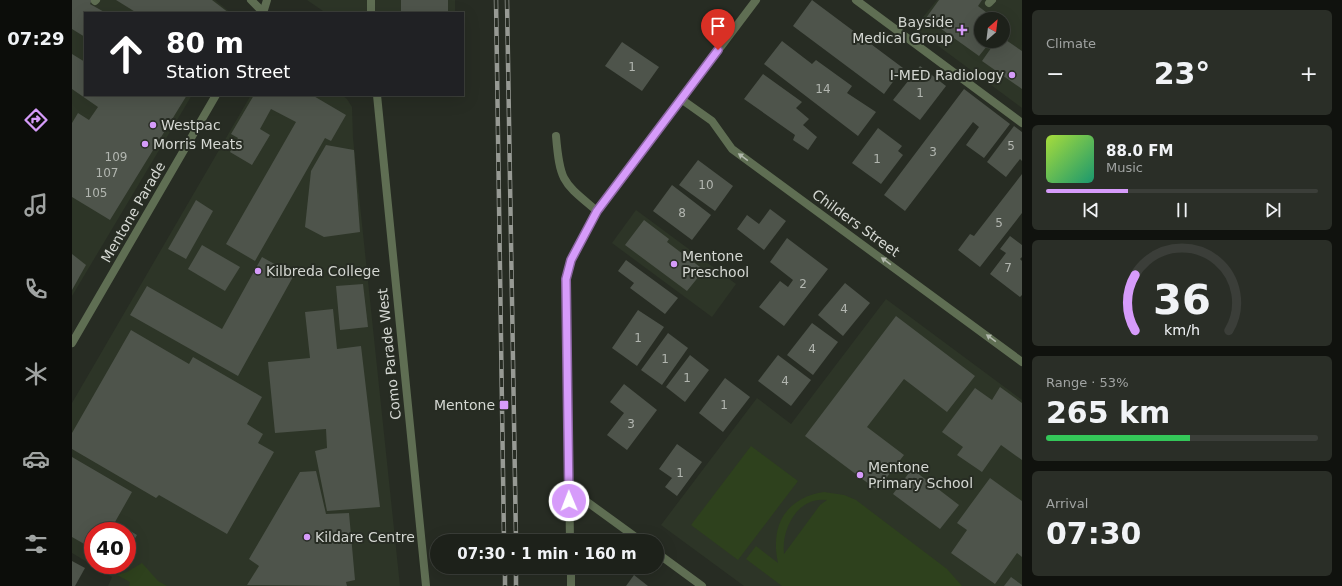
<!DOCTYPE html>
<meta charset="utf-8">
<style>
body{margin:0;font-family:"DejaVu Sans",sans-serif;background:#2a2e27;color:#f1f3f6;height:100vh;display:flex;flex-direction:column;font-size:15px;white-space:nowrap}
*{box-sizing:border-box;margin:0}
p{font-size:13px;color:#a0a3a2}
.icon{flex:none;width:22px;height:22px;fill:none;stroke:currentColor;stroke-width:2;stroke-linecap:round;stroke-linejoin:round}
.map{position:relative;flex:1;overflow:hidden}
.sheet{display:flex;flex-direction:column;gap:10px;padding:10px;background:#10120e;width:320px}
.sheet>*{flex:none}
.hud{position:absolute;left:12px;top:12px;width:380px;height:84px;border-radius:0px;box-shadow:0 4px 16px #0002,0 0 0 1px #3b3e39;background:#202124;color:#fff;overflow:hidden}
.needle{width:26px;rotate:28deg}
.controls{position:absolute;left:902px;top:12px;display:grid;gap:8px}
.controls a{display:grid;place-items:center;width:36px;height:36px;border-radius:50%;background:#1d211a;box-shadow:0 4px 16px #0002,0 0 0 1px #3b3e39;font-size:20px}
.speed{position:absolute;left:12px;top:522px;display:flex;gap:8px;font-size:20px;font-weight:700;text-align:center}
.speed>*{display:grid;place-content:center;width:52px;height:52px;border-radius:50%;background:#1d211a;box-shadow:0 4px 16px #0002,0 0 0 1px #3b3e39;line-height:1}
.speed .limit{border:6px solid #d22;background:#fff;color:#111}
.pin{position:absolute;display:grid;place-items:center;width:34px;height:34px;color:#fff;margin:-41px -17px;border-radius:50% 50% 50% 0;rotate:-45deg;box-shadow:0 0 4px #0007}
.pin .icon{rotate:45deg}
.me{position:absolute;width:44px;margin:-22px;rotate:359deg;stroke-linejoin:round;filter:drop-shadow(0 0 3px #0008)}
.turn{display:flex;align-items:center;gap:14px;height:84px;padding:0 16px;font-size:18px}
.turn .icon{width:52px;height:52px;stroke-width:2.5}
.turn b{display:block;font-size:28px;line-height:34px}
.big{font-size:30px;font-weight:700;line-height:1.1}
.sheet .tile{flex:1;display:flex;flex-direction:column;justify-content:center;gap:6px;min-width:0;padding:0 14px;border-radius:6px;background:#2a2e27}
.sheet .dial{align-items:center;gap:0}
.dial svg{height:104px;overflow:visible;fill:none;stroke:#3b3e39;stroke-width:7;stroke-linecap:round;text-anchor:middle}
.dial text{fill:#f1f3f6;stroke:none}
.song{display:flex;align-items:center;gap:12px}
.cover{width:48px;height:48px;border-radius:6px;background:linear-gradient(135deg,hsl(80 70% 55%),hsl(160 70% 35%))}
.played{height:4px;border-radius:2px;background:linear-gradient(90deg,#d69bfa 30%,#3b3e39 30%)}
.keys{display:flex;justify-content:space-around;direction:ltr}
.heat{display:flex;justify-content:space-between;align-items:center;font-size:22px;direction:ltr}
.charge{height:6px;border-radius:3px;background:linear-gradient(90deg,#34c759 53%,#3b3e39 0)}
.trip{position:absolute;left:358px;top:534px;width:234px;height:40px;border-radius:20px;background:#1d211a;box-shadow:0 4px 16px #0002,0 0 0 1px #3b3e39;font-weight:700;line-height:40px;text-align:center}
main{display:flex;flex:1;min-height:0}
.tab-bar{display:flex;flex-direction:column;width:72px;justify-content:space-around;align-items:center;background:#0c0d0a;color:#a0a3a2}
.tab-bar .icon{width:28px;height:28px}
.tab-bar .active{color:#d69bfa}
.tab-bar b{font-size:18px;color:#f1f3f6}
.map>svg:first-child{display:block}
.built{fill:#2d3527;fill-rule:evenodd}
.green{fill:#2e411d;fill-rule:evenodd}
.building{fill:#4e544b}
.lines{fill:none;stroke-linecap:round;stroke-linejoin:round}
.service{stroke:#5f6e53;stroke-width:8}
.minor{stroke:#5f6e53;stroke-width:8}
.tertiary{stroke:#5f6e53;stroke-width:8}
.rail-casing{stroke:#979a94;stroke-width:4.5}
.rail{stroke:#272c23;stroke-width:3;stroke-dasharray:9;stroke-linecap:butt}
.oneway{fill:#b1b8ac}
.route-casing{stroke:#8b65a2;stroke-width:10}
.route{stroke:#d69bfa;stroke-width:7}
.poi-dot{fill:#d69bfa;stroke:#272c23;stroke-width:1.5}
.labels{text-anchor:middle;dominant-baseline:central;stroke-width:4;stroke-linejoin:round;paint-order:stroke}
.number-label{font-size:12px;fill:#b2b6b0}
.poi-label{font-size:14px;fill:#d4d7d2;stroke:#272c23;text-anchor:start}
.street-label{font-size:14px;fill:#d4d7d2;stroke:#272c23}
</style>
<main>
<nav class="tab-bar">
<b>07:29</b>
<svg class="icon active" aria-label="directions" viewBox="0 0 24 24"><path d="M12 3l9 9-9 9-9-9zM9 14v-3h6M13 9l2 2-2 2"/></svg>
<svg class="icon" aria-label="music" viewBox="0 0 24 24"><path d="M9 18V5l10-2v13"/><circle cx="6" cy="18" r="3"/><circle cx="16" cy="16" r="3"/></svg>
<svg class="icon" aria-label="phone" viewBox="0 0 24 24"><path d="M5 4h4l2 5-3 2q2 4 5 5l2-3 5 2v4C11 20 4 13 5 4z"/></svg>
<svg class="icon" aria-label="climate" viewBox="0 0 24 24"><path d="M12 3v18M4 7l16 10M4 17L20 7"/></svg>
<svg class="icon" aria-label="car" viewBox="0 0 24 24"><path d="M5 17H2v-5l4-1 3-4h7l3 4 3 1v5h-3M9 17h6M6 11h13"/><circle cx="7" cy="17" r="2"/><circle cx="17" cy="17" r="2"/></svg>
<svg class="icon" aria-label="filters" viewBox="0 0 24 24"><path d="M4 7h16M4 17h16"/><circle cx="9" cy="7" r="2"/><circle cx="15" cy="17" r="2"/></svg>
</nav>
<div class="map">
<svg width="950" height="586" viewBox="0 0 950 586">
<rect width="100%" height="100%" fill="#272c23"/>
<g class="built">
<polygon points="0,0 143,0 159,13 13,13 13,95 120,95 0,296"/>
<polygon points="235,0 383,0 383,13 254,13"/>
<path d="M 865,0 L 950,0 L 950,108 L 842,28 ZM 909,19 L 931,19 L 931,41 L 909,41 Z"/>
<path d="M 179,95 L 270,95 L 275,99 L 280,107 L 281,138 L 328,586 L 36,586 L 40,577 L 0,553 L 0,403 ZM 21,531 L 55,531 L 55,565 L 21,565 Z"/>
<polygon points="564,210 664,284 640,317 540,243"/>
<polygon points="814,299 950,400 950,586 672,586 589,525 685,398 719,424"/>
</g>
<g class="green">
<polygon points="679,446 726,481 666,560 619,525"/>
<path d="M 752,492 L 772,495 L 784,500 L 875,569 L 890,586 L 710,586 L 674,559 L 684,546 L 706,563 C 698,526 713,498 752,492 ZM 755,500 L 748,505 L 712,554 C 709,529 726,496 755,500 Z"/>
<polygon points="70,563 86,581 95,586 57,586 58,582 45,575 55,572"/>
</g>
<g class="building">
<polygon points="0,0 20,0 18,4 34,13 13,13 13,37 0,29"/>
<polygon points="44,0 140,0 157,13 65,13"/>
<rect x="329" y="0" width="47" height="13"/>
<polygon points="740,0 831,68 812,94 721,26"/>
<polygon points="867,0 910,0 906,6 923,19 909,19 909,41 919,41 907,56 854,18"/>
<polygon points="931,38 950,51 950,89 910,61 924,41 931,41"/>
<polygon points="710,41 740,64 744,60 780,86 775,93 804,112 786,136 692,64"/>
<polygon points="550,42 587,67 570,91 533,66"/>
<polygon points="0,54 13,62 13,95 115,95 38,220 0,197 0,123 6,113 17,120 26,107 0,89"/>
<polygon points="848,66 874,86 848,120 821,100"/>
<polygon points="691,74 730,102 724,108 737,119 731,125 745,137 736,150 721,140 723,135 672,99"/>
<polygon points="892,89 938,124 912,158 894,145 907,127 901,122 833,211 812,195"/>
<polygon points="182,95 240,95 274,115 259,141 253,138 183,261 154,244 224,122 199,109 188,129 198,135 180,165 158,152 166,138 159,134"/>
<polygon points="942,126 950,132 950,161 948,159 934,177 915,162"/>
<polygon points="806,128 830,146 826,151 831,155 809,184 780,163"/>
<polygon points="254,145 282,150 288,232 252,237 233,227 239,171"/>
<polygon points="626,160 661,186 643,211 607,185"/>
<polygon points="950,174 950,213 908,267 886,250 898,234 902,236"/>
<polygon points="600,185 639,215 620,240 581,211"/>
<polygon points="124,200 141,211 114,259 96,249"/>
<polygon points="698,209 714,221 692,250 665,229 675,215 687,224"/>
<polygon points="572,220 597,239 595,242 632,270 615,291 553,245"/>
<polygon points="938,236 950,245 950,257 948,259 950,261 950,295 948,297 918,274 934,253 928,249"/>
<polygon points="715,238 756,269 712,326 687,307 708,281 716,287 721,280 698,262"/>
<polygon points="130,245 168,267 153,291 116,269"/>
<polygon points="0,254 14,265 0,290"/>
<polygon points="190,257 222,275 166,376 58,315 75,286 150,329"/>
<polygon points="554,260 606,298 593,314 558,288 562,283 546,271"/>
<polygon points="773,283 798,303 771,336 746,315"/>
<polygon points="291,284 296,327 268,330 264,286"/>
<polygon points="261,309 265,349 289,346 308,507 255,511 243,451 255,448 254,429 203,433 196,362 238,358 233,312"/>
<polygon points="566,310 592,327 565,366 540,348"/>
<polygon points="824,316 903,376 875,412 832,379 795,427 832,455 805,490 733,436"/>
<polygon points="740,323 766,342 741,375 715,355"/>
<polygon points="59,330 117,364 121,357 190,397 175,424 191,434 186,443 202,452 155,534 87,495 84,498 0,449 0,433"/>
<polygon points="596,333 616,348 590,385 569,370"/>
<polygon points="618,355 637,370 613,402 594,387"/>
<polygon points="706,355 739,380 719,406 686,381"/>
<polygon points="653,378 678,397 651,432 627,413"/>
<polygon points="552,384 585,410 555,450 535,435 552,413 538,402"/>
<polygon points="928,387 950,403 950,460 929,445 910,472 885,455 891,447 870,432 903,388 920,400"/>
<polygon points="605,444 630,462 605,496 593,487 600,478 587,469"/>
<polygon points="0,457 60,492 43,522 65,535 55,552 55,531 21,531 21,549 0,537"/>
<polygon points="840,469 887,505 868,529 821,494"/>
<polygon points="244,471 254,514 277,513 283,580 274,582 275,586 175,585 187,566 177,559 228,472"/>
<polygon points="918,478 950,501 950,557 945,553 923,584 879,553 895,530 885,523"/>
<polygon points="0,561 13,568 3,586 0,586"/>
<polygon points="562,575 576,586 554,586"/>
<polygon points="939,577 950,585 950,586 932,586"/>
</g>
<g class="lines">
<g class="service">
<polyline points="784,0 950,123"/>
<polyline points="23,1 24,0"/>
<polyline points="917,3 920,0"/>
<path d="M 484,136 C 488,183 491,182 525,211"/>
</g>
<g class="minor">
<polyline points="179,0 191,12"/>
<polyline points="609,99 640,121 660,149 950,362"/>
<polyline points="496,488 569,541"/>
<polyline points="585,553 630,586"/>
</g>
<g class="tertiary">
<polyline points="299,0 299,13"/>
<polyline points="191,13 195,0"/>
<polyline points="305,95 354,586"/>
<polyline points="0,343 144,95"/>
<polyline points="498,541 494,279 499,260 525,211 684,0"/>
<polyline points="499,567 499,586"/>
</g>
<g class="rail-casing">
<g id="rail">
<polyline points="424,0 432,541"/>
<polyline points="435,0 444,541"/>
<polyline points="433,567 433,586"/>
<polyline points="444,567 444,586"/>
</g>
</g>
<use href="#rail" class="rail"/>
</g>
<defs><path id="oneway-solid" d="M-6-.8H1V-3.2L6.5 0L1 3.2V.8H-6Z"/></defs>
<g class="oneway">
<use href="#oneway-solid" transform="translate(671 157) rotate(-144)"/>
<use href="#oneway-solid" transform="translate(814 261) rotate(-144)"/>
<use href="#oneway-solid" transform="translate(919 338) rotate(-144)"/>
</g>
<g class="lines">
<g class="route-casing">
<polyline id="route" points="497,501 494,279 499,260 525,211 646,50"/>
</g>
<use href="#route" class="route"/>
</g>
<g class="poi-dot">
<path d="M888 24h4v4h4v4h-4v4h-4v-4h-4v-4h4z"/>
<circle cx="940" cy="75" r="4"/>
<circle cx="81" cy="125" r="4"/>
<circle cx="73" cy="144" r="4"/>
<circle cx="602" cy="264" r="4"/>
<circle cx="186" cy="271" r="4"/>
<rect x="427" y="400" width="10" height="10" rx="2"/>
<circle cx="788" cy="475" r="4"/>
<circle cx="235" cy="537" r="4"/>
</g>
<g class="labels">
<g class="number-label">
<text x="560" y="67">1</text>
<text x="751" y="89">14</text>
<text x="848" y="93">1</text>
<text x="939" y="146">5</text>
<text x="861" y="152">3</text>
<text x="44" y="157">109</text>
<text x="805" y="159">1</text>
<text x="35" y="173">107</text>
<text x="634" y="185">10</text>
<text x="24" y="193">105</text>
<text x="610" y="213">8</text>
<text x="927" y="223">5</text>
<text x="936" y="268">7</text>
<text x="731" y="284">2</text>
<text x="772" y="309">4</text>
<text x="566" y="338">1</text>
<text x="740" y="349">4</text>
<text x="593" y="359">1</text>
<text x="615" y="378">1</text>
<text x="713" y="381">4</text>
<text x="652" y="405">1</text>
<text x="559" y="424">3</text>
<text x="608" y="473">1</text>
</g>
<g class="poi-label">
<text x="881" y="22" text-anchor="end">Bayside<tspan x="881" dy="16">Medical Group</tspan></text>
<text x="932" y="75" text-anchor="end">I-MED Radiology</text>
<text x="89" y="125">Westpac</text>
<text x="81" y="144">Morris Meats</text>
<text x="610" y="256">Mentone<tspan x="610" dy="16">Preschool</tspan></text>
<text x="194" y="271">Kilbreda College</text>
<text x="423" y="405" text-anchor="end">Mentone</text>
<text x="796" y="467">Mentone<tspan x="796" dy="16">Primary School</tspan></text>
<text x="243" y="537">Kildare Centre</text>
</g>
<g class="street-label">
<text transform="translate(61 212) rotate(-60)">Mentone Parade</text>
<text transform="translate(784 223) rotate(36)">Childers Street</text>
<text transform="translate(317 354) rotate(-96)">Como Parade West</text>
</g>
</g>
</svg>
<div class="controls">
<a><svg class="needle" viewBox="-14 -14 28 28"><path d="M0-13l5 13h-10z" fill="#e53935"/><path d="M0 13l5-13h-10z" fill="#a0a3a2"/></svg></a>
</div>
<div class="speed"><div class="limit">40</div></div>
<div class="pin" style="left:646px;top:50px;background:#d93025"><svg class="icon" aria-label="arrive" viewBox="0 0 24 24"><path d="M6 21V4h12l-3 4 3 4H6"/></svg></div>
<svg class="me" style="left:497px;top:501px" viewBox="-20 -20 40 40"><circle r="17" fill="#d69bfa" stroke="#fff" stroke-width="3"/><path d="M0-11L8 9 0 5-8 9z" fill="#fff"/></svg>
<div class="trip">07:30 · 1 min · 160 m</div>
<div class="hud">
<div class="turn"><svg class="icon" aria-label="ahead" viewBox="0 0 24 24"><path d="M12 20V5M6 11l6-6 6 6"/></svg><div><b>80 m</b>Station Street</div></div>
</div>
</div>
<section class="sheet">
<div class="tile"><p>Climate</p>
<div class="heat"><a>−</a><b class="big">23°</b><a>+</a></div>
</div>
<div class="tile">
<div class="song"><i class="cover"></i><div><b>88.0 FM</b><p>Music</p></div></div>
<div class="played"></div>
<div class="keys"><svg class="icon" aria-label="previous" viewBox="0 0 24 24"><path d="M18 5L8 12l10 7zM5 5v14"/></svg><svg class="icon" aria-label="pause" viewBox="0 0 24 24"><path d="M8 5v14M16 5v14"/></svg><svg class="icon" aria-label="next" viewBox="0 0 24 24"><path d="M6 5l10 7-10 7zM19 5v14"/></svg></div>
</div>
<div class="tile dial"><svg viewBox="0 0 100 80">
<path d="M14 69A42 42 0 1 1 86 69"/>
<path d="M14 69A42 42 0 0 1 14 26" stroke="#d69bfa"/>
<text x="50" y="56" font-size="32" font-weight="700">36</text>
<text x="50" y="72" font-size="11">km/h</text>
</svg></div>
<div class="tile"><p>Range · 53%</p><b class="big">265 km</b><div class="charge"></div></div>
<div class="tile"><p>Arrival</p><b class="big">07:30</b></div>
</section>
</main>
